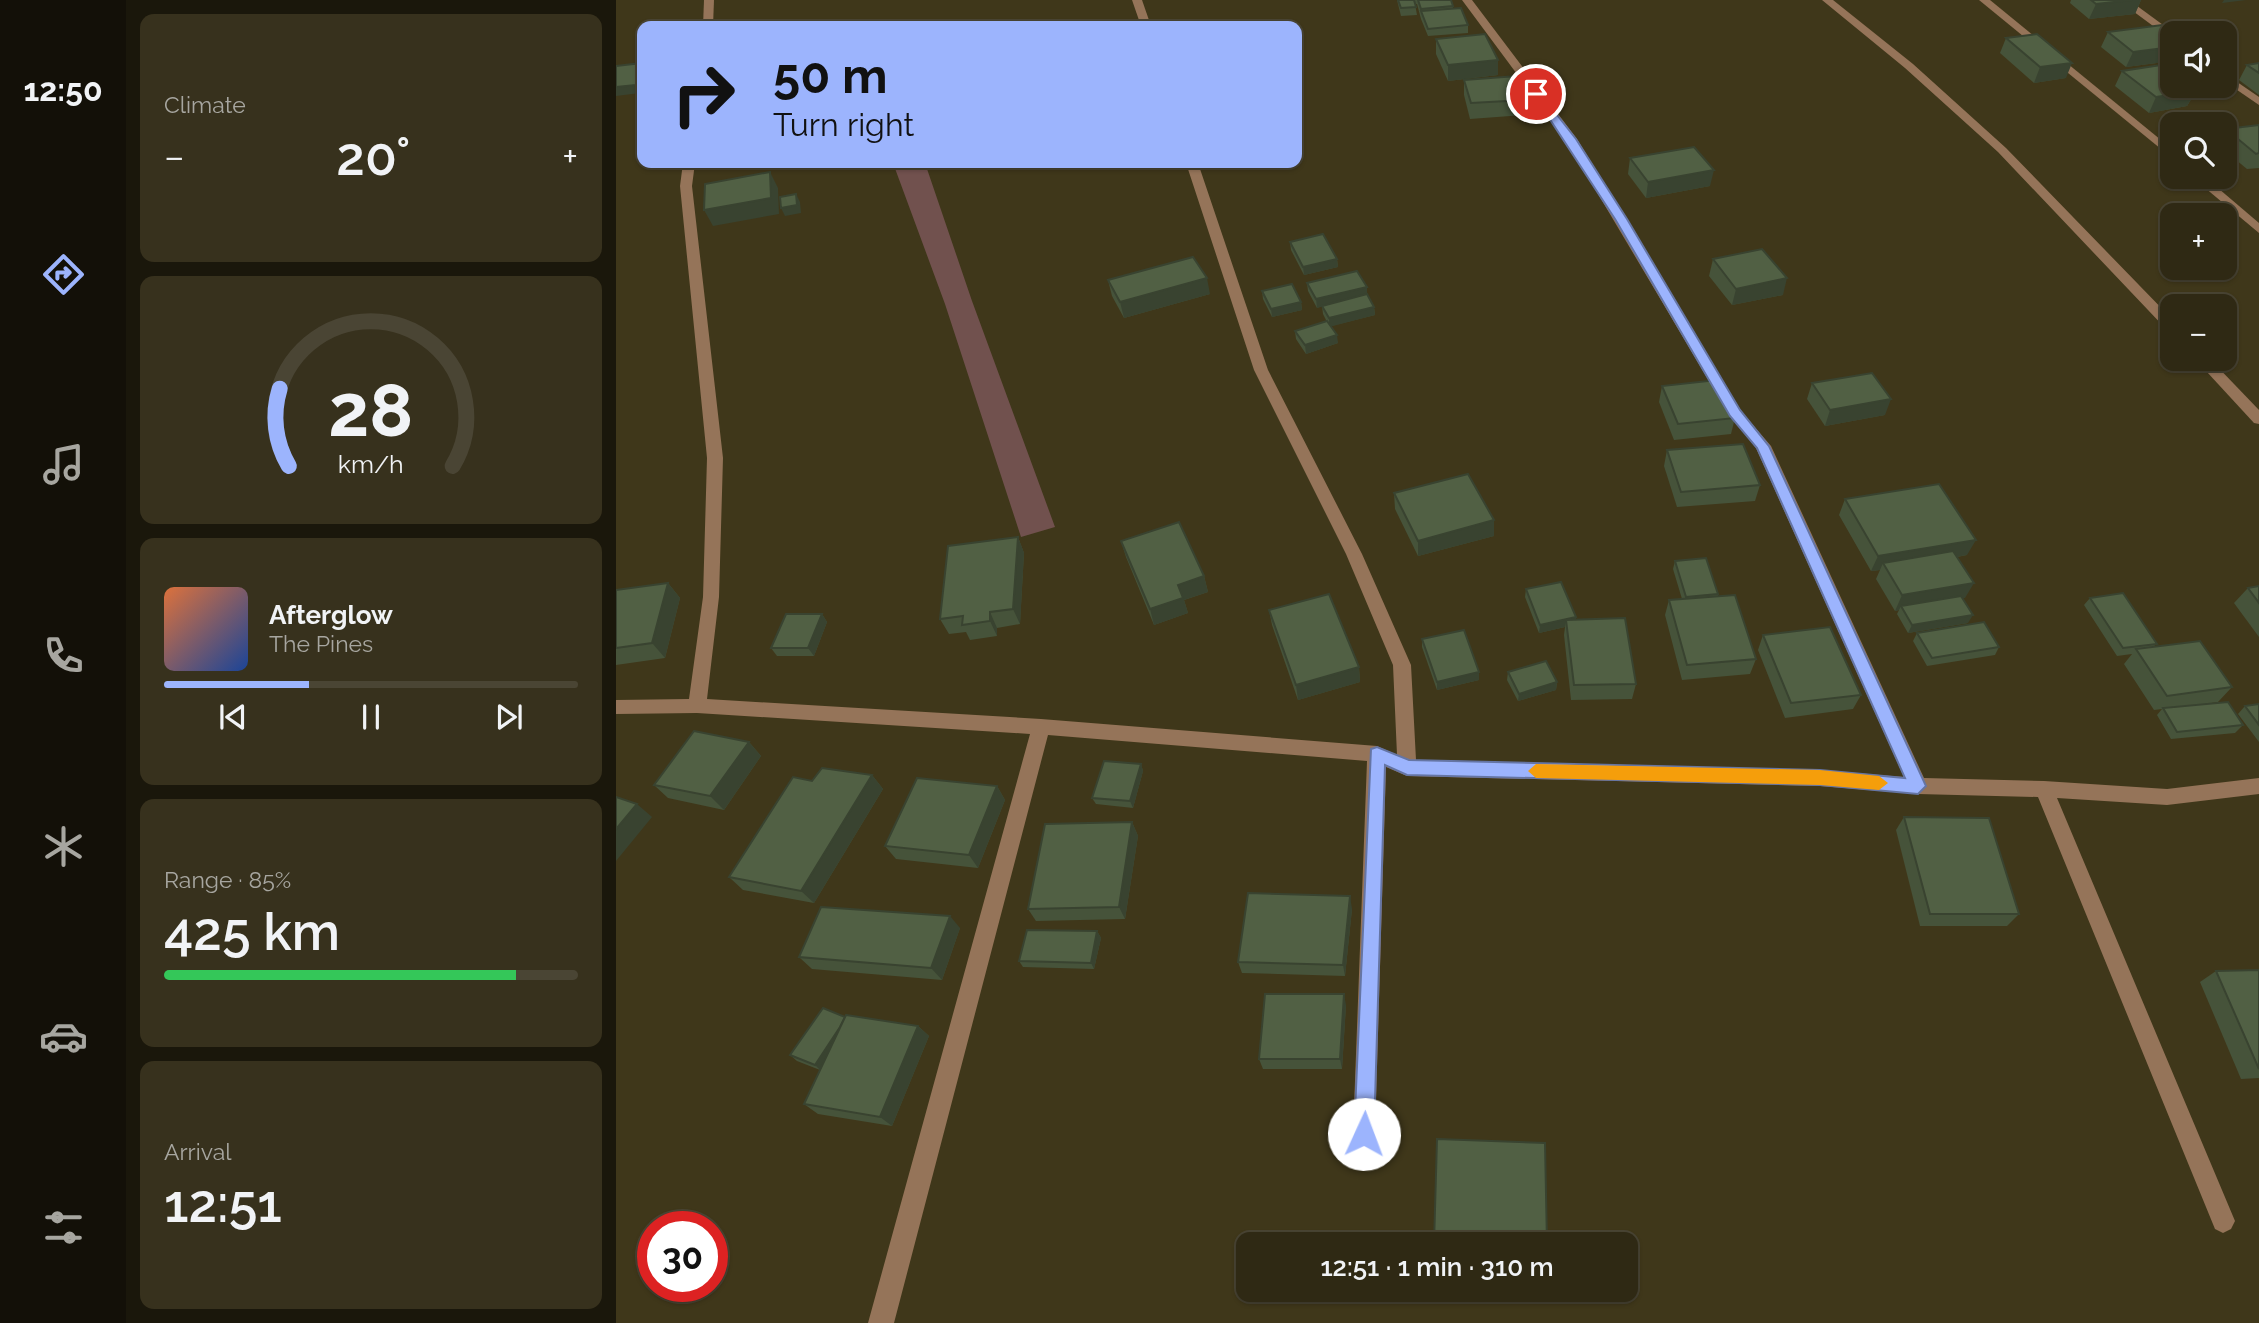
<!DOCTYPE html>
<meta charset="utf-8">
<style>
body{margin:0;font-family:Raleway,sans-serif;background:#37311d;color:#f1f3f6;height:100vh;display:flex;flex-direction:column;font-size:26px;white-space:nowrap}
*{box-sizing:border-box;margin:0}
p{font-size:23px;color:#a7a6a0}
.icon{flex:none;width:38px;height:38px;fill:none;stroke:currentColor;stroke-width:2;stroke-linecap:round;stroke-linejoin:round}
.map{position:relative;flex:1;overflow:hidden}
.drawer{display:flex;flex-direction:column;gap:14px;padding:14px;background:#1a170b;width:490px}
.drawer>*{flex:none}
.banner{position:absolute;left:21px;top:21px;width:665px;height:147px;border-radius:14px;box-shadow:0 2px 5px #0004,0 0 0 2px #4a4534;background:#9cb4fd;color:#111;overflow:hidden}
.fabs{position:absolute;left:1544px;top:21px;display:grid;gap:14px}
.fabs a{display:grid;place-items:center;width:77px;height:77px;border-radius:14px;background:#2f2914;box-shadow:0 2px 5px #0004,0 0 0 2px #4a4534;font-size:35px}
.speed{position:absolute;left:21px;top:1211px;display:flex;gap:14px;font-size:35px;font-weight:700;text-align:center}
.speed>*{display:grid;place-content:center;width:91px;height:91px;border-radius:50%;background:#2f2914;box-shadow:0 2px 5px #0004,0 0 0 2px #4a4534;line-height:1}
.speed .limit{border:10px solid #d22;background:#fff;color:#111}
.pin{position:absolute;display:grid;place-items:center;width:60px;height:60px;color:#fff;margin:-30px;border:4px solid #fff;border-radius:50%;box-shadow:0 2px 7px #0007}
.me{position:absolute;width:77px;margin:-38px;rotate:2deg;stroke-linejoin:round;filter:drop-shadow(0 0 5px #0008)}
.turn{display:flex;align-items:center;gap:24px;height:147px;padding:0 21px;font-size:32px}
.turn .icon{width:91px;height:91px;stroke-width:2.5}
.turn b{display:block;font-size:49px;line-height:60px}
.big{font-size:52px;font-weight:600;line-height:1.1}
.drawer .card{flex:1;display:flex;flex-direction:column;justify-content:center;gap:10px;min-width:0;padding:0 24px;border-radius:14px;background:#37311d}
.drawer .dial{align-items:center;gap:0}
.dial svg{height:182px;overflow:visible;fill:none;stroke:#4a4534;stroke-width:7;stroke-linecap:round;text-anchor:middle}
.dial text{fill:#f1f3f6;stroke:none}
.song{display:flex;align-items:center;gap:21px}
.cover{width:84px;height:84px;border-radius:10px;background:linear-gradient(135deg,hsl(20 70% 55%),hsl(220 70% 35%))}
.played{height:7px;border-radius:4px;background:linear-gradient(90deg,#9cb4fd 35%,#4a4534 35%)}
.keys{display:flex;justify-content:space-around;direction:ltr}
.heat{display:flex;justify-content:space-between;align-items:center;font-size:38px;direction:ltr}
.charge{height:10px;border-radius:5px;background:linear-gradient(90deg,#34c759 85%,#4a4534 0)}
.trip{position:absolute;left:620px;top:1232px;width:402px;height:70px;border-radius:14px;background:#2f2914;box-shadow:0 2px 5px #0004,0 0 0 2px #4a4534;font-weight:600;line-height:70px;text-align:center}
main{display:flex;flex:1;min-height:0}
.dock{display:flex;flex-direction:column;width:126px;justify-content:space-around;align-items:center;background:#131008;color:#a7a6a0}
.dock .icon{width:49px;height:49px}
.dock .active{color:#9cb4fd}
.dock b{font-size:32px;color:#f1f3f6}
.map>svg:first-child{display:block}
.green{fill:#71514e}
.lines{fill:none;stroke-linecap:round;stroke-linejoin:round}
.minor{fill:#957459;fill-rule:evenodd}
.wall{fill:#46533a}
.shaded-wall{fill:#394330}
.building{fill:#516044;stroke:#394330;stroke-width:2}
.route{fill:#9cb4fd;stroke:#6575a4;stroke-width:2}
.slow{fill:#f59e0b}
</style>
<main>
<nav class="dock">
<b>12:50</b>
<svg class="icon active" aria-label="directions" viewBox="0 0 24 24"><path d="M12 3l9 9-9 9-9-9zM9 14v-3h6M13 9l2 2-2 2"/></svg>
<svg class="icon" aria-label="music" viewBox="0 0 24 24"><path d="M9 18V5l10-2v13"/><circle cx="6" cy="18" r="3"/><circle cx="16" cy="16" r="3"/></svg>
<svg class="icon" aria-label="phone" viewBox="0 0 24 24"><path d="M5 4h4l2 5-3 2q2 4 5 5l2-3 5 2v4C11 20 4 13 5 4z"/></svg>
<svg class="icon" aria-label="climate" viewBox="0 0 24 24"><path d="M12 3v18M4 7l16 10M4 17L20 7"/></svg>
<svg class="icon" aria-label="car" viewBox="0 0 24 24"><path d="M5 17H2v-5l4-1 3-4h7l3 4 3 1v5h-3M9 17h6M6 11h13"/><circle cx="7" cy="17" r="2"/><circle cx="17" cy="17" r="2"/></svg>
<svg class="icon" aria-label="filters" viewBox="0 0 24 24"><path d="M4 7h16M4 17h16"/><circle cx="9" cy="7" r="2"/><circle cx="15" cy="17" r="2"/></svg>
</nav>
<section class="drawer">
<div class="card"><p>Climate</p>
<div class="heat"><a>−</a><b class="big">20°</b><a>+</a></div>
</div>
<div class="card dial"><svg viewBox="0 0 100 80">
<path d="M14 69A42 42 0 1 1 86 69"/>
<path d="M14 69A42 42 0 0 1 10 35" stroke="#9cb4fd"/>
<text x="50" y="56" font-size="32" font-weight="700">28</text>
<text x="50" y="72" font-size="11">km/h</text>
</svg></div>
<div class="card">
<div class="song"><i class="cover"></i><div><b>Afterglow</b><p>The Pines</p></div></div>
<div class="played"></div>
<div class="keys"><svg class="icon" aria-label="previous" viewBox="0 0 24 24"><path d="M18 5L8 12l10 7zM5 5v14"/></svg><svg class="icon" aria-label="pause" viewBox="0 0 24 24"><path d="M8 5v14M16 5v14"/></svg><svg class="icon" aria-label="next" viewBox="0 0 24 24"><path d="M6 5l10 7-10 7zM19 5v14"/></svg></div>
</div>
<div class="card"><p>Range · 85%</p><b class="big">425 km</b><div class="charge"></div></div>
<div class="card"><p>Arrival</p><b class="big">12:51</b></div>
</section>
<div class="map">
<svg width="1643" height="1323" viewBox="0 0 1643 1323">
<rect width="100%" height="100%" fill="#3f371a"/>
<polygon class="green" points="277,163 309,163 356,301 439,527 405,537 329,304"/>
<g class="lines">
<g class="minor">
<polygon points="88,0 98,0 97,26 87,26"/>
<polygon points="516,0 526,0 535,26 525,26"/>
<polygon points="846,0 856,0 961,139 1124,410 1155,446 1308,778 1428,781 1551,789 1643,778 1643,794 1551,805 1441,798 1619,1221 1615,1229 1607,1233 1599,1229 1422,797 1302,794 1204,786 791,776 770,767 759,1134 756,1142 748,1145 740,1142 737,1134 751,761 432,735 278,1323 252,1323 414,734 81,713 0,714 0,700 73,699 87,597 91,458 64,186 67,163 79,163 76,186 107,458 103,597 91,699 425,719 761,746 781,755 777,665 730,554 638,370 570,163 582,163 652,370 746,554 795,665 800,760 1204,770 1288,777 1140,448 1112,413 950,140"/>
<polygon points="1206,0 1217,0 1297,64 1390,148 1556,319 1556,331 1551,330 1382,152 1289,68"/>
<polygon points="1363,0 1374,0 1556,149 1556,158"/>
<polygon points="1502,0 1513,0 1558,33 1556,40"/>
<polygon points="1608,73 1643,97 1643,105 1608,81"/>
<polygon points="1576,177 1589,177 1643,223 1643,233"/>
<polygon points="1579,359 1594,359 1643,410 1643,424 1638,423"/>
</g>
</g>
<g class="wall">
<polygon points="781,0 835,0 837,8 852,25 852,33 812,36 805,19 801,4 799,4 801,15 785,16"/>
<polygon points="1455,0 1525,0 1519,14 1473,19 1454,3"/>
<polygon points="1492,32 1556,33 1556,61 1510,67 1485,47"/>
<polygon points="1390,38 1450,78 1418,83 1384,53"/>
<polygon points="820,39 882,60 882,75 832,81 820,54"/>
<polygon points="1643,63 1643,95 1623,80 1631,65"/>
<polygon points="1506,71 1580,91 1571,106 1533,113 1499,86"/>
<polygon points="848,80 909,100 908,115 854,119 848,95"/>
<polygon points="1643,125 1643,168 1631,169 1608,150 1608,132 1610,129"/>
<polygon points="1014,158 1094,186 1030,198 1012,174"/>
<polygon points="674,242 721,259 722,267 688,275 675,250"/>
<polygon points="1097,259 1167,295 1116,305 1093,276"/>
<polygon points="492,280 594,294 508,318 496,296"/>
<polygon points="691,283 751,295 758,307 759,315 715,326 722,343 690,354 680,339 679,331 711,322 707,314 706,306 701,308 692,291"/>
<polygon points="646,291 685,302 686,310 656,317 647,299"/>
<polygon points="1196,383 1269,415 1209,426 1191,399"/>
<polygon points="1046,386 1119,418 1115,434 1058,440 1043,402"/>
<polygon points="1051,450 1144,485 1139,501 1061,507 1048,466"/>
<polygon points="778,493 878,520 878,536 802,556 779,509"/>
<polygon points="1229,499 1351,555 1341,557 1349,598 1346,598 1352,623 1292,633 1281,614 1283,610 1279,611 1260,579 1264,570 1255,571 1223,515"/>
<polygon points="402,537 408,553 404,624 381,628 381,636 354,640 350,632 333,634 324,619"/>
<polygon points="505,541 588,576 592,592 568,600 572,613 538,625 510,557"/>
<polygon points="1059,561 1102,594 1102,596 1140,659 1134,674 1066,680 1049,615 1053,600 1066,599 1057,569"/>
<polygon points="52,583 64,598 49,658 0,665 0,590"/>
<polygon points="1643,586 1643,637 1618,603 1632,588"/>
<polygon points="910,589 960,617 960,619 1020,684 1016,699 955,700 948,635 949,627 923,633 909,597"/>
<polygon points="1474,598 1541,644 1538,646 1616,687 1602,702 1581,705 1627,725 1619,733 1555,739 1541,715 1546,709 1538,710 1508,664 1516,654 1501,656 1468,605"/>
<polygon points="653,610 743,667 744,682 682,700 656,625"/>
<polygon points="206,614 211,622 198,656 161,656 155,648"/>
<polygon points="1301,633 1383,647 1379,655 1311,666 1297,641"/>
<polygon points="1147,635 1245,695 1237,709 1169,718 1142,650"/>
<polygon points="806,639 863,680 821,690 806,647"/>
<polygon points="892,672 941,682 940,690 902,701 891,680"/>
<polygon points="1643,704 1643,742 1622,714 1629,706"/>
<polygon points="133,742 145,756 108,810 52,798 38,785"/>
<polygon points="525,764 527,771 517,808 480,804 476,798"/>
<polygon points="256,775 267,789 198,903 127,890 113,877 196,781"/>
<polygon points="381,786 389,800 362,868 280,859 269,846"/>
<polygon points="1288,817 1403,914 1391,926 1304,926 1280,830"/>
<polygon points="516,822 522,836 509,919 420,921 412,909"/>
<polygon points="736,909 729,976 626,973 622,962"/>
<polygon points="344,928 326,980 196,969 183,957"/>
<polygon points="481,931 485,938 478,969 407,967 403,961"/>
<polygon points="1643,970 1643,1078 1625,1079 1584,982 1600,971"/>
<polygon points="730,1005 726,1069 647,1069 643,1059"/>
<polygon points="302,1026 313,1036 276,1126 202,1114 188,1104 204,1070 181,1061 174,1055"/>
</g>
<g class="shaded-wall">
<polygon points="1516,0 1525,0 1519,14 1473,19 1480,4"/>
<polygon points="1608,0 1630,0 1606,3"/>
<polygon points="1556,47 1556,61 1510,67 1517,52"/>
<polygon points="882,60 882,75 832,81 832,65"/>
<polygon points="26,63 26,85 24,93 0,96 0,87"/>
<polygon points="1456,63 1450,78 1418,83 1424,67"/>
<polygon points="1580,91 1571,106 1533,113 1540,97"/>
<polygon points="1098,170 1094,186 1030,198 1032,182"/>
<polygon points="154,172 162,188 163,214 97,226 88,210"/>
<polygon points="180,194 184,202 185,213 169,216 165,208"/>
<polygon points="721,259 722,267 688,275 687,267"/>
<polygon points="591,278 594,294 508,318 504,302"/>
<polygon points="1171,278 1167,295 1116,305 1120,289"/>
<polygon points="751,287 751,295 701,308 700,299"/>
<polygon points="685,302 686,310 656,317 655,309"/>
<polygon points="758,307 759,315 713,327 713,318"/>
<polygon points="721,335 722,343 690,354 689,345"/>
<polygon points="1275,399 1269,415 1209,426 1214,410"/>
<polygon points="878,520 878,536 802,556 802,541"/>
<polygon points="402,537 408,553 404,624 397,609"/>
<polygon points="1360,540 1351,555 1270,569 1267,563 1264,570 1255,571 1262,556"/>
<polygon points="588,576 592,592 568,600 572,613 538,625 534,609 562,585"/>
<polygon points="52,583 64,598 49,658 36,643"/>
<polygon points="1358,583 1349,598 1287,609 1285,606 1283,610 1279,611 1286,595"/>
<polygon points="374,612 381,628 381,636 374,621"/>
<polygon points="206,614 211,622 198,656 192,648"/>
<polygon points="1357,615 1352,623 1292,633 1296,625"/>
<polygon points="960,617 959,625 950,620 949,627 923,633 924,625"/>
<polygon points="743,667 744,682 682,700 680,685"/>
<polygon points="863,672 863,680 821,690 821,682"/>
<polygon points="941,682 940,690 902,701 903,694"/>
<polygon points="133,742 145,756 108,810 94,796"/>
<polygon points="525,764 527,771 517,808 514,801"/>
<polygon points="256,775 267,789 198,903 185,891"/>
<polygon points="381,786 389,800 362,868 353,855"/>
<polygon points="21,804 36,817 0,861 0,829"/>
<polygon points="516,822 522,836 509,919 503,907"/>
<polygon points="734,896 736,909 729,976 727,965"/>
<polygon points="334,916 344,928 326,980 315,968"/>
<polygon points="481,931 485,938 478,969 475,963"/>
<polygon points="728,994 730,1005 726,1069 724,1059"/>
<polygon points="231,1017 205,1071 199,1065"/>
<polygon points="302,1026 313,1036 276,1126 264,1117"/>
</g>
<g class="building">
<polygon points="782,0 798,0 800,7 785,8"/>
<polygon points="802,0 835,0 837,6 805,9"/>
<polygon points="1475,0 1516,0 1480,4"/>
<polygon points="845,8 852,25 812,29 805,11"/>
<polygon points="1554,24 1567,33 1556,33 1556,47 1517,52 1492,32"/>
<polygon points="869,34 882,60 832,65 820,39"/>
<polygon points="1421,34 1456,63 1424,67 1390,38"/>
<polygon points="26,63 20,85 0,87 0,66"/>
<polygon points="1643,63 1643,73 1631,65"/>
<polygon points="1545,65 1556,73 1556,86 1573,86 1580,91 1540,97 1506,71"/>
<polygon points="901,76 909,100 855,103 848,80"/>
<polygon points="1643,125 1643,153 1640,154 1610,129"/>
<polygon points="1078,147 1098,170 1032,182 1014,158"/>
<polygon points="154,172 155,198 88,210 89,184"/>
<polygon points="180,194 181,205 165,208 164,197"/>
<polygon points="707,234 721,259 687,267 674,242"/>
<polygon points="1146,249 1171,278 1120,289 1097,259"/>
<polygon points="577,257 591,278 504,302 492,280"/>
<polygon points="741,271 751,287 700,299 691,283"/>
<polygon points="676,284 685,302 655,309 646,291"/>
<polygon points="751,294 758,307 713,318 706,306"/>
<polygon points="711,321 721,335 689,345 679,331"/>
<polygon points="1256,373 1275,399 1214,410 1196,383"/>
<polygon points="1101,380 1119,418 1062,424 1046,386"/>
<polygon points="1127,444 1144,485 1065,492 1051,450"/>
<polygon points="852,474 878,520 802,541 778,493"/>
<polygon points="1323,484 1360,540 1262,556 1229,499"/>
<polygon points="563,522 588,576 562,585 567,598 534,609 505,541"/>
<polygon points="402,537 397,609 374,612 374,621 346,625 347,616 324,619 332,546"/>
<polygon points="1337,551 1358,583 1286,595 1267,563"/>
<polygon points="1090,558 1102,594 1070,597 1059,561"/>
<polygon points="945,582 960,617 924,625 910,589"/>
<polygon points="52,583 36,643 0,648 0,590"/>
<polygon points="1643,586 1643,603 1632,588"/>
<polygon points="1507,593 1541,644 1507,648 1474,598"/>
<polygon points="713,594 743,667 680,685 653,610"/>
<polygon points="1119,595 1140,659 1071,665 1053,600"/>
<polygon points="1345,596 1357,615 1296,625 1285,606"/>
<polygon points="170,614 206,614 192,648 155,648"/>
<polygon points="1009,618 1020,684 958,685 950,620"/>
<polygon points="1368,622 1383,647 1316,658 1301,633"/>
<polygon points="1214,627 1245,695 1175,703 1147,635"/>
<polygon points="848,630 863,672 821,682 806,639"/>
<polygon points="1584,641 1616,687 1551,696 1520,649"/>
<polygon points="930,661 941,682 903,694 892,672"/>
<polygon points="1612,702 1627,725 1561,732 1547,708"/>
<polygon points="1643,704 1643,725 1629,706"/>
<polygon points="78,731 133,742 94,796 38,785"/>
<polygon points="488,761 525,764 514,801 476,798"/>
<polygon points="206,768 256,775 185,891 113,877 177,777 196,781"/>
<polygon points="301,778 381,786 353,855 269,846"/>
<polygon points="0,797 21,804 0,829"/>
<polygon points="1288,817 1373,818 1403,914 1314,914"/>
<polygon points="516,822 503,907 412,909 429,824"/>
<polygon points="632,893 734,896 727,965 622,962"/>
<polygon points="205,907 334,916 315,968 183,957"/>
<polygon points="411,930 481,931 475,963 403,961"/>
<polygon points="1643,970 1643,1069 1600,971"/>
<polygon points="649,994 728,994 724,1059 643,1059"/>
<polygon points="207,1008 229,1017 224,1027 199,1065 174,1055"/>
<polygon points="230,1015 302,1026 264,1117 188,1104"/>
<polygon points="821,1139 929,1143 931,1244 818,1244"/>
</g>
<polygon class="route" points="916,92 923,92 960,139 1011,219 1124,410 1153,446 1310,786 1302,794 1204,785 791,775 769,765 758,1134 755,1141 748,1144 741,1141 738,1134 755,749 761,747 793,760 1204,770 1289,778 1141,448 1114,416 999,219"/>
<polygon class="slow" points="920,764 1204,770 1263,776 1272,783 1263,790 1204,785 920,778 912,771"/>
</svg>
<div class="fabs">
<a><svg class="icon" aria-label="sound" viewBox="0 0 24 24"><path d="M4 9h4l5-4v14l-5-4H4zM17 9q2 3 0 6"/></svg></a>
<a><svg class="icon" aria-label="search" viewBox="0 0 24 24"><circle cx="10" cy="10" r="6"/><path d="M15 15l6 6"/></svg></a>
<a>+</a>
<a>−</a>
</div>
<div class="speed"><div class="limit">30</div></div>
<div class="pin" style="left:920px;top:94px;background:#d93025"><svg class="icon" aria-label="arrive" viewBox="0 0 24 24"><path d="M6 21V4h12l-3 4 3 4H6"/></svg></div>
<svg class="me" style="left:748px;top:1134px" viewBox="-20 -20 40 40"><circle r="19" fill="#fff"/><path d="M0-13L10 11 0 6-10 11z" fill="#9cb4fd"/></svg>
<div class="trip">12:51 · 1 min · 310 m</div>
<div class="banner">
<div class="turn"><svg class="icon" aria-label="right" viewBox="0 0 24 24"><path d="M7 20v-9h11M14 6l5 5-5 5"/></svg><div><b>50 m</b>Turn right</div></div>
</div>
</div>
</main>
